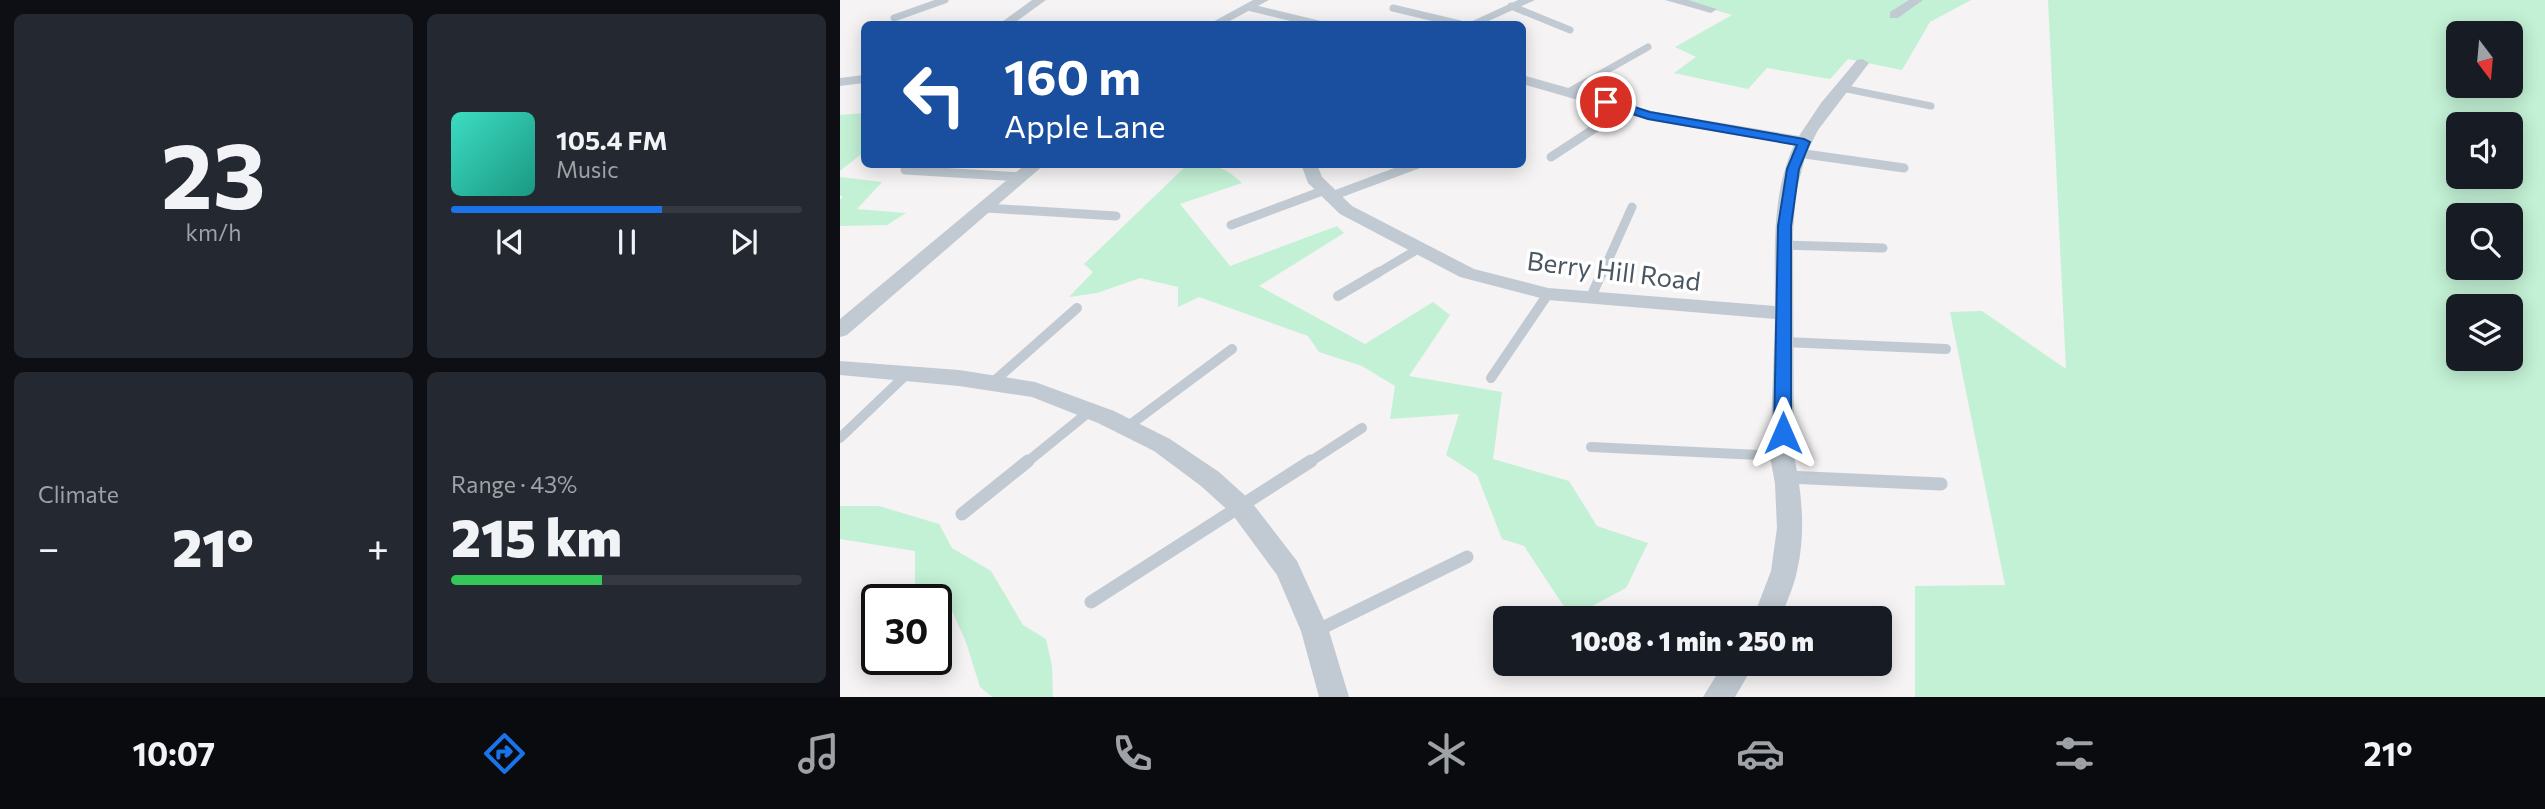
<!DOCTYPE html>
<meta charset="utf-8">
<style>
body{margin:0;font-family:Commissioner,sans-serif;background:#242831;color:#f1f3f6;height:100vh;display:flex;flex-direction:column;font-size:26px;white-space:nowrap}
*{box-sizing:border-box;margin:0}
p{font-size:23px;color:#9ea1a6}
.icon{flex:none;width:38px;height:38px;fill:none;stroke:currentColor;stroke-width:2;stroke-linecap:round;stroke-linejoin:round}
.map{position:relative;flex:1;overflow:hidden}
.details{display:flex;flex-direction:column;gap:14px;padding:14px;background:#0d0f14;width:840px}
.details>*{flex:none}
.guide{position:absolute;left:21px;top:21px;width:665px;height:147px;border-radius:10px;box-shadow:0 4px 18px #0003;background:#1a4fa0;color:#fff;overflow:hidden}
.needle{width:46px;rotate:164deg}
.controls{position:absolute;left:1606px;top:21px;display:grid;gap:14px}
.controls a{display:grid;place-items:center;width:77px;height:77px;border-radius:10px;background:#171b24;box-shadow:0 4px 18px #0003;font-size:35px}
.speed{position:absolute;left:21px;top:584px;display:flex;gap:14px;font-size:35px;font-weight:700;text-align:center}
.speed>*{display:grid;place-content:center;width:91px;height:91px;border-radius:50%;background:#171b24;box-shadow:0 4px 18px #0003;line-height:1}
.speed .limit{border:4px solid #111;border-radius:10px;background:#fff;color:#111}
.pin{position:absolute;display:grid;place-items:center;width:60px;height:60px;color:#fff;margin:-30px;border:4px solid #fff;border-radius:50%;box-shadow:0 2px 7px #0007}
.me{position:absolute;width:77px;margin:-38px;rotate:0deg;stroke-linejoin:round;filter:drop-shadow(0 0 5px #0008)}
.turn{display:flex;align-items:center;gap:24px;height:147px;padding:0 28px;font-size:32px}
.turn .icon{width:91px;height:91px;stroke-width:2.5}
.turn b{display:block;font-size:49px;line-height:60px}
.big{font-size:52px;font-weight:800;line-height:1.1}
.details .card{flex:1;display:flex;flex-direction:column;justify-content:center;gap:10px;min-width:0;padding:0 24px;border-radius:10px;background:#242831}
.details .dial{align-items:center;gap:0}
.dial b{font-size:91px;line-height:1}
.song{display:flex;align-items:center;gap:21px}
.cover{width:84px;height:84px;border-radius:10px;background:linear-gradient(135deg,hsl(170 70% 55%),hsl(170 70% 35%))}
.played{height:7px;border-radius:4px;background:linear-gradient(90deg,#1a73e8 60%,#363941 60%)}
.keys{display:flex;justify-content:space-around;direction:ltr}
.heat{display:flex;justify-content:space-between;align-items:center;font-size:38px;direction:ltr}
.charge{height:10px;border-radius:5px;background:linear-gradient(90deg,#34c759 43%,#363941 0)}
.details .tiles{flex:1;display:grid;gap:14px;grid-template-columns:repeat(2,1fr)}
.trip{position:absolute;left:653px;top:606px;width:399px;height:70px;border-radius:10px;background:#171b24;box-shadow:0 4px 18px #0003;font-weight:800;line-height:70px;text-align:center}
.tab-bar{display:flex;height:112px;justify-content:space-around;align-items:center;background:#090b0e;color:#9ea1a6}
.tab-bar .icon{width:49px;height:49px}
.tab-bar .on{color:#1a73e8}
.tab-bar b{font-size:32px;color:#f1f3f6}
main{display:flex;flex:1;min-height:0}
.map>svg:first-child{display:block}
.green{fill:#c3f1d5;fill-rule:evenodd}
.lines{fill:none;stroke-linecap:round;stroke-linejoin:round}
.service-far3{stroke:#c1cad2;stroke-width:7}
.service-far2{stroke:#c1cad2;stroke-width:9}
.service-far1{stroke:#c1cad2;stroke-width:10}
.service{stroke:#c1cad2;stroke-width:13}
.minor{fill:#c1cad2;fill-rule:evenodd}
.route{fill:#1a73e8;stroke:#114b97;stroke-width:2}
.labels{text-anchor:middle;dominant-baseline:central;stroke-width:7;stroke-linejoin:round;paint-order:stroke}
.street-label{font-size:26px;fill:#4a5661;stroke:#fff}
</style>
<main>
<section class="details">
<div class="tiles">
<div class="card dial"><b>23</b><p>km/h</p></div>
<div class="card">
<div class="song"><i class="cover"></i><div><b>105.4 FM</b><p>Music</p></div></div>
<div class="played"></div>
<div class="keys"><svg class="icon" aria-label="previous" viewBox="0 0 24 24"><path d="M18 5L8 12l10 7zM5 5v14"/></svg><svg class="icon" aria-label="pause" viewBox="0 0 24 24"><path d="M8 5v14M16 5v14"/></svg><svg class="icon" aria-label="next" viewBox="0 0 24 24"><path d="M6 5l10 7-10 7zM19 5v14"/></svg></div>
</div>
<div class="card"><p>Climate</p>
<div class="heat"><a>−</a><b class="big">21°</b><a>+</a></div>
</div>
<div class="card"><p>Range · 43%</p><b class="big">215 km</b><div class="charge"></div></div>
</div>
</section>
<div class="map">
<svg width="1705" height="697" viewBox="0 0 1705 697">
<rect width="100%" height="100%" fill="#f5f3f3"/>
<g class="green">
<polygon points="841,0 1131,0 1090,22 1062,70 1008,59 990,79 927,68 908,89 834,73 856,57 835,47 892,15"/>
<path d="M 1208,0 L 1705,0 L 1705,697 L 1075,697 L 1075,586 L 1165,585 L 1110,312 L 1142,311 L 1226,369 ZM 1619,33 L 1671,33 L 1671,86 L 1619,86 ZM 1619,124 L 1671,124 L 1671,177 L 1619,177 ZM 1671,215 L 1671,268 L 1619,268 L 1619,215 ZM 1619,306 L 1671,306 L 1671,359 L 1619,359 Z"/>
<polygon points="24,113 24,152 0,171 0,115"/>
<path d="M 347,165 C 372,164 383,165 402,183 L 340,204 L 390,266 L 497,226 L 504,233 L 419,286 L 525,344 L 593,302 L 610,315 L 569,376 L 662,392 L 653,459 L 729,481 L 757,526 L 808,543 L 786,588 L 731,617 L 684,546 L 662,539 L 637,475 L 606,455 L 619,414 L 550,419 L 555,386 L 522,366 L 479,352 L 468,336 L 359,297 L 338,307 L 338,287 L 300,278 L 257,293 L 229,297 L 253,272 L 244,264 Z"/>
<polygon points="0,177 42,182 17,209 66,213 47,225 0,226 0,200 3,196 0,196"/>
<polygon points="0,506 39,506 99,524 112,548 151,571 183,625 206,639 212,666 213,697 152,697 140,687 126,642 100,584 75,584 75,551 0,539"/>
</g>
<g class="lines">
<g class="service-far3">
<polyline points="671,6 730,30"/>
<polyline points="408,7 478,24"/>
<polyline points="553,8 620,24"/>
<polyline points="54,18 105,0"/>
<polyline points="1002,88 1091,106"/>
<polyline points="730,91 808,47"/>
<polyline points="763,122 785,108"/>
</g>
<g class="service-far2">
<polyline points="958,153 1064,168"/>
<polyline points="711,157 766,121"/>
<polyline points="65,170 182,177"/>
<polyline points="492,196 578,164"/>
<polyline points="146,208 276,216"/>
<polyline points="391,225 485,190"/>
<polyline points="943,245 1043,248"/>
<polyline points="536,274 578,249"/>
<polyline points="762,274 792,207"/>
</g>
<g class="service-far1">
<polyline points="498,296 539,272"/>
<polyline points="751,297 762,272"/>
<polyline points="944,342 1106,349"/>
<polyline points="651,378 708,294"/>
<polyline points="152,383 237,308"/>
<polyline points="287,427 392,349"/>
<polyline points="0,438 68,373"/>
<polyline points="751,447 942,456"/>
<polyline points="186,463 250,411"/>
<polyline points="468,463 522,428"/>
</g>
<g class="service">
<polyline points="947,477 1101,484"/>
<polyline points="122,514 188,461"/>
<polyline points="251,602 471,461"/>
<polyline points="476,631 627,557"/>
</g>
<g class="minor">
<polygon points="192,0 206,0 173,24 159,24"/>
<polygon points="413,0 429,0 384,24 369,24"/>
<polygon points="678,0 695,0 642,24 626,24"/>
<polygon points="825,0 848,0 877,9 871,13"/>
<polygon points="1069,0 1083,0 1058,18 1050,18 1050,12"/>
<path d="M 1022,59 L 1029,63 L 978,130 L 966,154 L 956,192 L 953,232 L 954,456 C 962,493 966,533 957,571 C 954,587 946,602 941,618 L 913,618 L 931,571 L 937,528 L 935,484 L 930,456 L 935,319 L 708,300 L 620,277 L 500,214 L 468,183 L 461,164 L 477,164 L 482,177 L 512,206 L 634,269 L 708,288 L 935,306 C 935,251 931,196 954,145 L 808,120 L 682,84 L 682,75 L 810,111 L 959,136 L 981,103 L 1017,60 Z"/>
<polygon points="24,75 24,83 0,86 0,78"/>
<polygon points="186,164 205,164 7,335 0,337 0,319"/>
<polygon points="0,361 119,370 195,382 274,411 330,439 379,472 410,500 457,561 489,631 509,697 479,697 461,631 437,575 392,514 361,486 314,451 258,423 192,397 119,386 0,375"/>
<polygon points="884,663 915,663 895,697 863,697"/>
</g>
</g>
<polygon class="route" points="766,98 810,112 964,139 970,142 959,169 951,226 951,433 949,438 937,438 934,433 938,226 947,169 957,145 808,119 762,104 762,99"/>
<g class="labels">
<g class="street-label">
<text transform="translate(774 270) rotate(7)">Berry Hill Road</text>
</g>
</g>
</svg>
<div class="controls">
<a><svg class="needle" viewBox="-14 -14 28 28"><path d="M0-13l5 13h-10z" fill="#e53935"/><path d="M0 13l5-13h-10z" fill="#9ea1a6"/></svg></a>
<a><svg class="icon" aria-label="sound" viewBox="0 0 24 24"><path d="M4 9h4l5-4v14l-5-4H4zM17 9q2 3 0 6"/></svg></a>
<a><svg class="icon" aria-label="search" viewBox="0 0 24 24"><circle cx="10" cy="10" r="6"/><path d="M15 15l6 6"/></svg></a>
<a><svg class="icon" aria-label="layers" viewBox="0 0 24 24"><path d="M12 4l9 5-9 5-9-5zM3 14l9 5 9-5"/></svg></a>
</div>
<div class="speed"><div class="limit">30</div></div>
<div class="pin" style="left:766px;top:102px;background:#d93025"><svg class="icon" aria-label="arrive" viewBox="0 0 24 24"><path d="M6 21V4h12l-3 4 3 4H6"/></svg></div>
<svg class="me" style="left:943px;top:433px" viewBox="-20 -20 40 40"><path d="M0-17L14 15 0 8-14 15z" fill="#1a73e8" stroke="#fff" stroke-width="4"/></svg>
<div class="trip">10:08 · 1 min · 250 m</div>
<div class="guide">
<div class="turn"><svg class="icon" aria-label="left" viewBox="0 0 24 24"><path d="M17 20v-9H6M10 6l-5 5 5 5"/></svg><div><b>160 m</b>Apple Lane</div></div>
</div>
</div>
</main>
<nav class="tab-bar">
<b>10:07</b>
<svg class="icon on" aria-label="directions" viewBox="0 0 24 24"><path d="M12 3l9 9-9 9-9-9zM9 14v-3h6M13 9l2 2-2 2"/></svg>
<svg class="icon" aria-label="music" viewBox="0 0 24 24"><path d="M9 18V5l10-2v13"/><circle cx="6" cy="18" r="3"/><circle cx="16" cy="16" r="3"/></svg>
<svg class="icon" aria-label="phone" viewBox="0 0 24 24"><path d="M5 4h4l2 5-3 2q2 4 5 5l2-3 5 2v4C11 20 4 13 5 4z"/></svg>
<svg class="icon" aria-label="climate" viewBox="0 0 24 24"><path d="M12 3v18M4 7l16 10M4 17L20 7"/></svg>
<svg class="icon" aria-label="car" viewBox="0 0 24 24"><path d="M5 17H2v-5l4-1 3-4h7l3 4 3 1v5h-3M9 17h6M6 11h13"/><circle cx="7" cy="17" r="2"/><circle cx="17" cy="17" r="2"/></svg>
<svg class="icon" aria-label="filters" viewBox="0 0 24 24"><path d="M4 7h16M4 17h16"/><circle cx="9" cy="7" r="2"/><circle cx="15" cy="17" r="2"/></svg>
<b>21°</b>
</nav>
